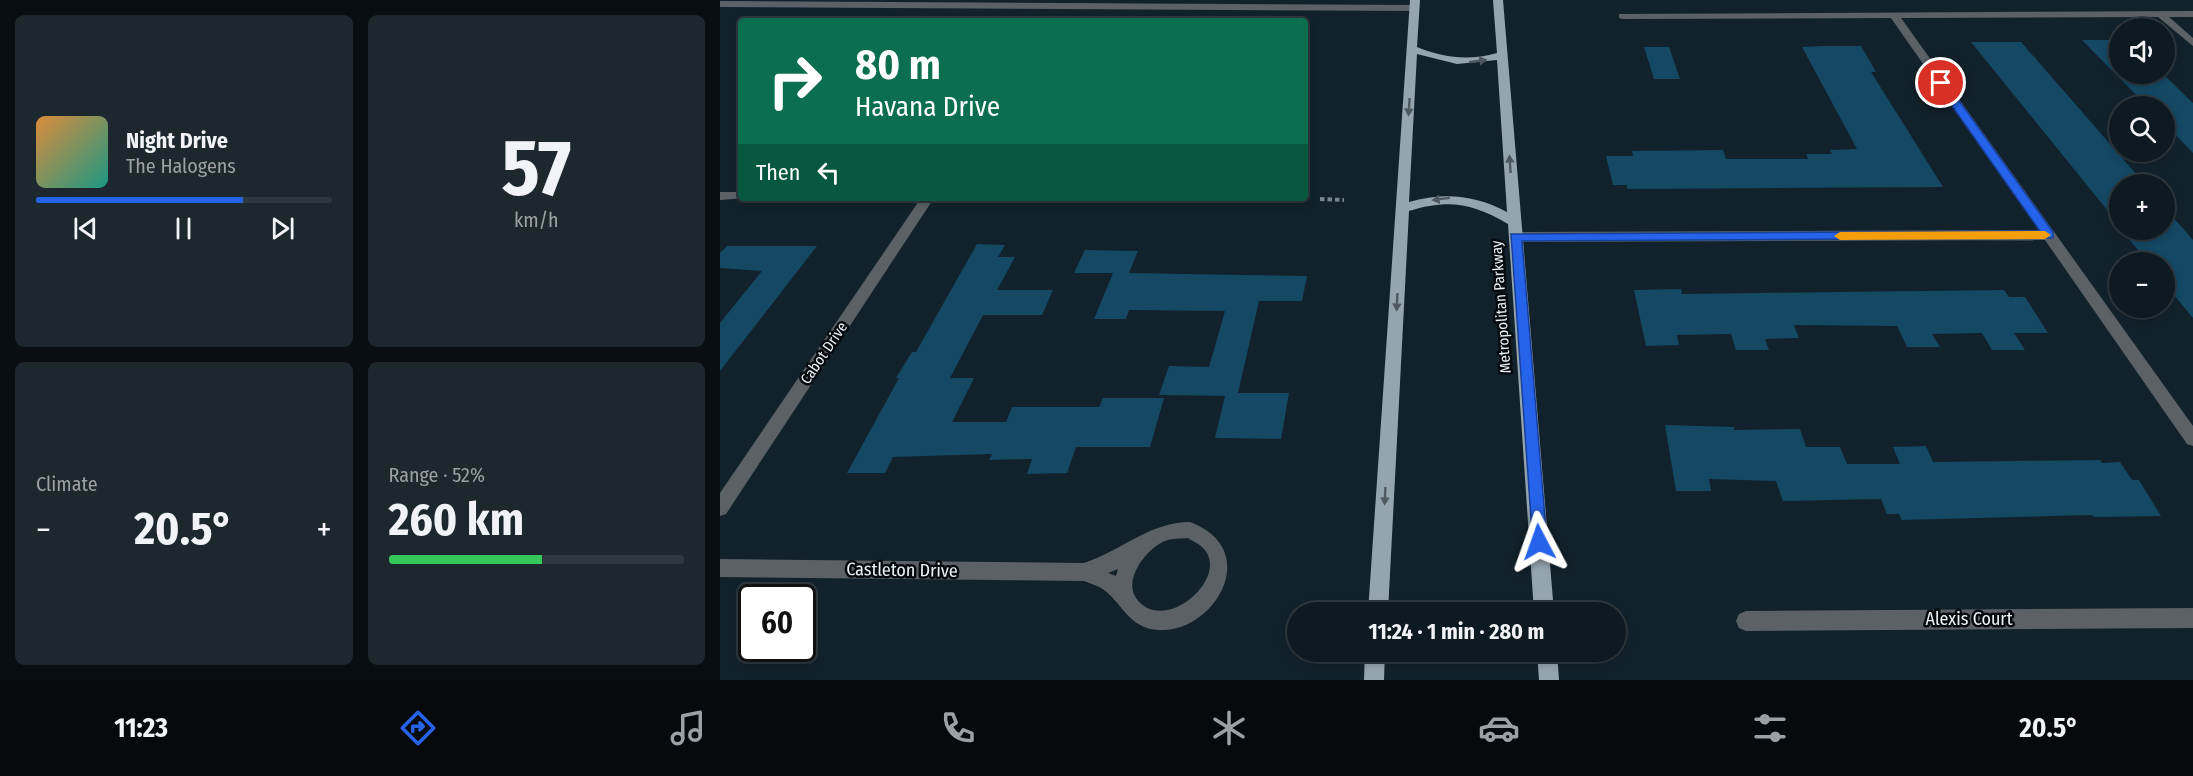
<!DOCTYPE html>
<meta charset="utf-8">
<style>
body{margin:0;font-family:"Fira Sans Condensed",sans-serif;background:#1c272e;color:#f1f3f6;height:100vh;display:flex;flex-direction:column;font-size:22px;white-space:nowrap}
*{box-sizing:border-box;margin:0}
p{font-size:20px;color:#9ba1a5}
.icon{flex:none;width:33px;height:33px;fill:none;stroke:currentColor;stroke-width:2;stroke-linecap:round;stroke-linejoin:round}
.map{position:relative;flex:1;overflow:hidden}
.details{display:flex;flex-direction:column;gap:15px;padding:15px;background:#080e12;width:720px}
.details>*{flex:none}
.guide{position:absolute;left:18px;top:18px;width:570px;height:183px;border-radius:6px;box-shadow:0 3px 9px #0003,0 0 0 2px #2e383f;background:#0b6e4f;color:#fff;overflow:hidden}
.fabs{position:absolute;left:1389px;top:18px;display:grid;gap:12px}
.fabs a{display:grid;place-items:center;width:66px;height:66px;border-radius:50%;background:#0e1a21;box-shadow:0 3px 9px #0003,0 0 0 2px #2e383f;font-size:30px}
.speed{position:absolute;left:18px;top:584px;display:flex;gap:12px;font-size:30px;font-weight:700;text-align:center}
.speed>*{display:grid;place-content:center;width:78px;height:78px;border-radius:50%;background:#0e1a21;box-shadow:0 3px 9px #0003,0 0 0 2px #2e383f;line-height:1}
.speed .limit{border:3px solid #111;border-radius:9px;background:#fff;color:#111}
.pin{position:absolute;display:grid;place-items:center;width:51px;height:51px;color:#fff;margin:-26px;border:3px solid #fff;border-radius:50%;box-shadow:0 2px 6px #0007}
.me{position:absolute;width:66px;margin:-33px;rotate:356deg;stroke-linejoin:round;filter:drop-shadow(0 0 4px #0008)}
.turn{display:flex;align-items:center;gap:21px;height:126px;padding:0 18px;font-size:27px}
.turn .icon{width:78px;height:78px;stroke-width:2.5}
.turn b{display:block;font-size:42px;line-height:51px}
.then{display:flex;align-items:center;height:57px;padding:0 18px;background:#0003;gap:12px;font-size:22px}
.big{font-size:45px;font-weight:700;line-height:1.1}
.details .card{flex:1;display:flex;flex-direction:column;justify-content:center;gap:9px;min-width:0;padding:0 21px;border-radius:9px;background:#1c272e}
.details .dial{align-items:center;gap:0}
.dial b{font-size:78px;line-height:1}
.song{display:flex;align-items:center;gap:18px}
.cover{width:72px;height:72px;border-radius:9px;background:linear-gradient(135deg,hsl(30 70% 55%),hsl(170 70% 35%))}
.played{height:6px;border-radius:3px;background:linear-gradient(90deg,#2563eb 70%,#2e383f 70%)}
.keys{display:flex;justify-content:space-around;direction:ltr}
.heat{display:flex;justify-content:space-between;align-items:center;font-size:33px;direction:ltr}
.charge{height:9px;border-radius:4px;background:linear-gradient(90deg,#34c759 52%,#2e383f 0)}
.details .tiles{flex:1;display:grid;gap:15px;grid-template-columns:repeat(2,1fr)}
.trip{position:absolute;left:567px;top:602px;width:339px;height:60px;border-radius:30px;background:#0e1a21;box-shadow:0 3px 9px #0003,0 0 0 2px #2e383f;font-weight:700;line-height:60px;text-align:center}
.menu{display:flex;height:96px;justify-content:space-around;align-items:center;background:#060a0d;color:#9ba1a5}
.menu .icon{width:42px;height:42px}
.menu .current{color:#2563eb}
.menu b{font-size:27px;color:#f1f3f6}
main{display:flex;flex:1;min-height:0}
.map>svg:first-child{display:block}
.building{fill:#144863}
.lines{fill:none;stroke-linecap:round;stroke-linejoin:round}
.path{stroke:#78868e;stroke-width:4;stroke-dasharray:4.5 3;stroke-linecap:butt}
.minor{fill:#5a6267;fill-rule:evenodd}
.primary{fill:#95a5b0;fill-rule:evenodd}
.oneway{fill:#4d5860}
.route{fill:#2563eb;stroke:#184099;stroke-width:1.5}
.slow{fill:#f59e0b}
.labels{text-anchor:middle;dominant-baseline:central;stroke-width:5;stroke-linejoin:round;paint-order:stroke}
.street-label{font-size:15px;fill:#e9f4fb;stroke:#050a0f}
.near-street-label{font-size:18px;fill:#e9f4fb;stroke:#050a0f}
</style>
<main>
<section class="details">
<div class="tiles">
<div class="card">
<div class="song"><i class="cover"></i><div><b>Night Drive</b><p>The Halogens</p></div></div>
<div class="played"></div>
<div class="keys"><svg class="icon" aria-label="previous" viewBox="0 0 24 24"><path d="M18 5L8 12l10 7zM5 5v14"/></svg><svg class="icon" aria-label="pause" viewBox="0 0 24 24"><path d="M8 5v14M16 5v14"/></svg><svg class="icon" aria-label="next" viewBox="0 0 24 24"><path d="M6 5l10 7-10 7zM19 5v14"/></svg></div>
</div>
<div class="card dial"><b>57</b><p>km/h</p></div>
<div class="card"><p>Climate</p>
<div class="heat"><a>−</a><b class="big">20.5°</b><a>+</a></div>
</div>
<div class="card"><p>Range · 52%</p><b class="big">260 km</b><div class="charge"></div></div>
</div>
</section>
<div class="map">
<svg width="1473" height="680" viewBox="0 0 1473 680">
<rect width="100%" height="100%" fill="#12222c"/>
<g class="building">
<polygon points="1362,40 1400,40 1400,74 1443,74 1473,103 1473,153 1444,123 1444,106 1427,106"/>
<polygon points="1251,42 1301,42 1425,184 1400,184 1400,226"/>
<polygon points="1103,46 1141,46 1156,72 1151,72 1223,187 907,189 907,185 893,185 886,156 913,156 912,151 1003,150 1006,159 1088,159 1086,154 1112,154 1110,150 1137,149 1082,47"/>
<polygon points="924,47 949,47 960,79 934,79"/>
<polygon points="1444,207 1473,240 1473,318 1444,283 1444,262 1428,262 1402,231 1444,230"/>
<polygon points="257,244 285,245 278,257 295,257 277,290 333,290 322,315 263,315 230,378 254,378 232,422 286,422 292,407 379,407 383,398 444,398 430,447 356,447 347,473 307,474 312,459 269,460 272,454 173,457 165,473 127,473 179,378 176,378 192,352 196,352"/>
<polygon points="7,246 97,246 0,371 0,323 42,271 0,268 0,253"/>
<polygon points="365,250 418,251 409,273 587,276 582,301 539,301 518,393 569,393 561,439 495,438 505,396 439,395 449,366 489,367 505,311 409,310 406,319 374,319 393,273 354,273"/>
<polygon points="961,289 962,294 1284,290 1289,297 1305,297 1328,333 1294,333 1305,350 1272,350 1262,333 1212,334 1220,347 1187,347 1177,326 1074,325 1079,338 1045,339 1049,350 1016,350 1011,334 957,335 959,345 926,346 914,290"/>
<polygon points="945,425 1014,427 1014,430 1080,429 1086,447 1120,447 1127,464 1180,464 1173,447 1206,446 1213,462 1380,460 1382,463 1400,462 1412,480 1419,480 1441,516 1374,517 1372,515 1182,520 1179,514 1167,514 1161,499 1063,501 1056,481 989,479 991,491 956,491"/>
</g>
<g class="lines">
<polyline class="path" points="600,199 624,200"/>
<g class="minor">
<polygon points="0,1 695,5 700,8 695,11 0,7"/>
<polygon points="1473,11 1473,17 1449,17 1473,38 1473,46 1438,17 1181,18 1473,426 1473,446 1467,444 1325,240 796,242 789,237 796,232 1319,230 1171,18 903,19 899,18 899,14"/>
<polygon points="0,192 21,192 21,198 26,198 0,200"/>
<polygon points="201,198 214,198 6,514 0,516 0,493"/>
<polygon points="457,198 546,198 546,199 540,203 463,202"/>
<path d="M 470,522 C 544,550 494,633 439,630 C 408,629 402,601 381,588 C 376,585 369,583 364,581 L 0,577 L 0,559 L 364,563 C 401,551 430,522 470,522 ZM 468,538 C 472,541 480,544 483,548 C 512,577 443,637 416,598 C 403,579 427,548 445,541 C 452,538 460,539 468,538 ZM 398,569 L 396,576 L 388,573 Z"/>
<polygon points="1473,608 1473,628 1026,631 1019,628 1016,621 1019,614 1026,611"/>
</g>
<g class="primary">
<path d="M 690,0 L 700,0 L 697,47 C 724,58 749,61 777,53 L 773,0 L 783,0 L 834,612 L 814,612 L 788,224 C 752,203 729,199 689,211 L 668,612 L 648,612 ZM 697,54 L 737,64 L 777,60 L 787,212 C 755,195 724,192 689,202 Z"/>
<polygon points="645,651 665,651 664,680 644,680"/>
<polygon points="817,651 837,651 839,680 819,680"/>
</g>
</g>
<defs><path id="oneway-solid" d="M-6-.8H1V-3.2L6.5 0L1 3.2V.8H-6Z" transform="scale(1.5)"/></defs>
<g class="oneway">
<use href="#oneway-solid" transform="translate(758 61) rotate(-8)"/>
<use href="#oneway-solid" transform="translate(689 107) rotate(94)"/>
<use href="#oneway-solid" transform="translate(790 164) rotate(-94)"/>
<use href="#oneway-solid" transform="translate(721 199) rotate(173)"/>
<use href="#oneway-solid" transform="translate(677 302) rotate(93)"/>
<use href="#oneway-solid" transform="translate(665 496) rotate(93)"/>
</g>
<polygon class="route" points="1218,81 1225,81 1333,232 1333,238 802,241 827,542 825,547 819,549 813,547 791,234 1320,231 1216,83"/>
<polygon class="slow" points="1325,231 1331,235 1325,239 1120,240 1114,236 1120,232"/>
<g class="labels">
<g class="street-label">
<text transform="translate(781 307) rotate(-94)">Metropolitan Parkway</text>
<text transform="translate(104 353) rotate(-56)">Cabot Drive</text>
</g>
<g class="near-street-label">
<text transform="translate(182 570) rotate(1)">Castleton Drive</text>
<text x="1249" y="619">Alexis Court</text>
</g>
</g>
</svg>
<div class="fabs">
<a><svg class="icon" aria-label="sound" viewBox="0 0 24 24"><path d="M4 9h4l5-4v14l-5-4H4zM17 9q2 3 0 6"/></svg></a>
<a><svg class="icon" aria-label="search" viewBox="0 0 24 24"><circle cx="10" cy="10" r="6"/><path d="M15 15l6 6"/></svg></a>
<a>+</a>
<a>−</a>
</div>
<div class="speed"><div class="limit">60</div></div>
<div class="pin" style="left:1221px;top:83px;background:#d93025"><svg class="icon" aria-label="arrive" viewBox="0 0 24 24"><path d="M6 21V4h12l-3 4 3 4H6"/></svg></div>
<svg class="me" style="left:819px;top:542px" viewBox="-20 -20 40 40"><path d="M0-17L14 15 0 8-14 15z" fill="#2563eb" stroke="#fff" stroke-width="4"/></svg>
<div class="trip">11:24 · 1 min · 280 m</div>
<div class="guide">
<div class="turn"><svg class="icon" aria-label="right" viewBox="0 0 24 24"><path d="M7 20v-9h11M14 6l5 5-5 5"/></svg><div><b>80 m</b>Havana Drive</div></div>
<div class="then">Then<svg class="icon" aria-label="left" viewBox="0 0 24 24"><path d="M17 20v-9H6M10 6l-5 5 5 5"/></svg></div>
</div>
</div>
</main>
<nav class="menu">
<b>11:23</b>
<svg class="icon current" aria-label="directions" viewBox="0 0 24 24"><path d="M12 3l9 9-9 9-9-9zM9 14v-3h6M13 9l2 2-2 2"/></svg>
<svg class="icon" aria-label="music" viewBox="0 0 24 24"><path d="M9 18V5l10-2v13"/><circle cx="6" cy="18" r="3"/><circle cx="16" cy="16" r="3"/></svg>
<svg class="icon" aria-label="phone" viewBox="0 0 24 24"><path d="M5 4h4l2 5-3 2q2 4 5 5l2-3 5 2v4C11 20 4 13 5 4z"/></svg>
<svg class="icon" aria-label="climate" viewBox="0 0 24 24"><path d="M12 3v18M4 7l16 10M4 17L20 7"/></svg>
<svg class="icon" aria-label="car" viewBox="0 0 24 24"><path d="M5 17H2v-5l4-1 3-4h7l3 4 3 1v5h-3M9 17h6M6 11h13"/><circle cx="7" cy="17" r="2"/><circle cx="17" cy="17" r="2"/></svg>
<svg class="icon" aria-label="filters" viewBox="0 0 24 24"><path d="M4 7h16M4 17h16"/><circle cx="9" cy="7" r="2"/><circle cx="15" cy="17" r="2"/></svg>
<b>20.5°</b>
</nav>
